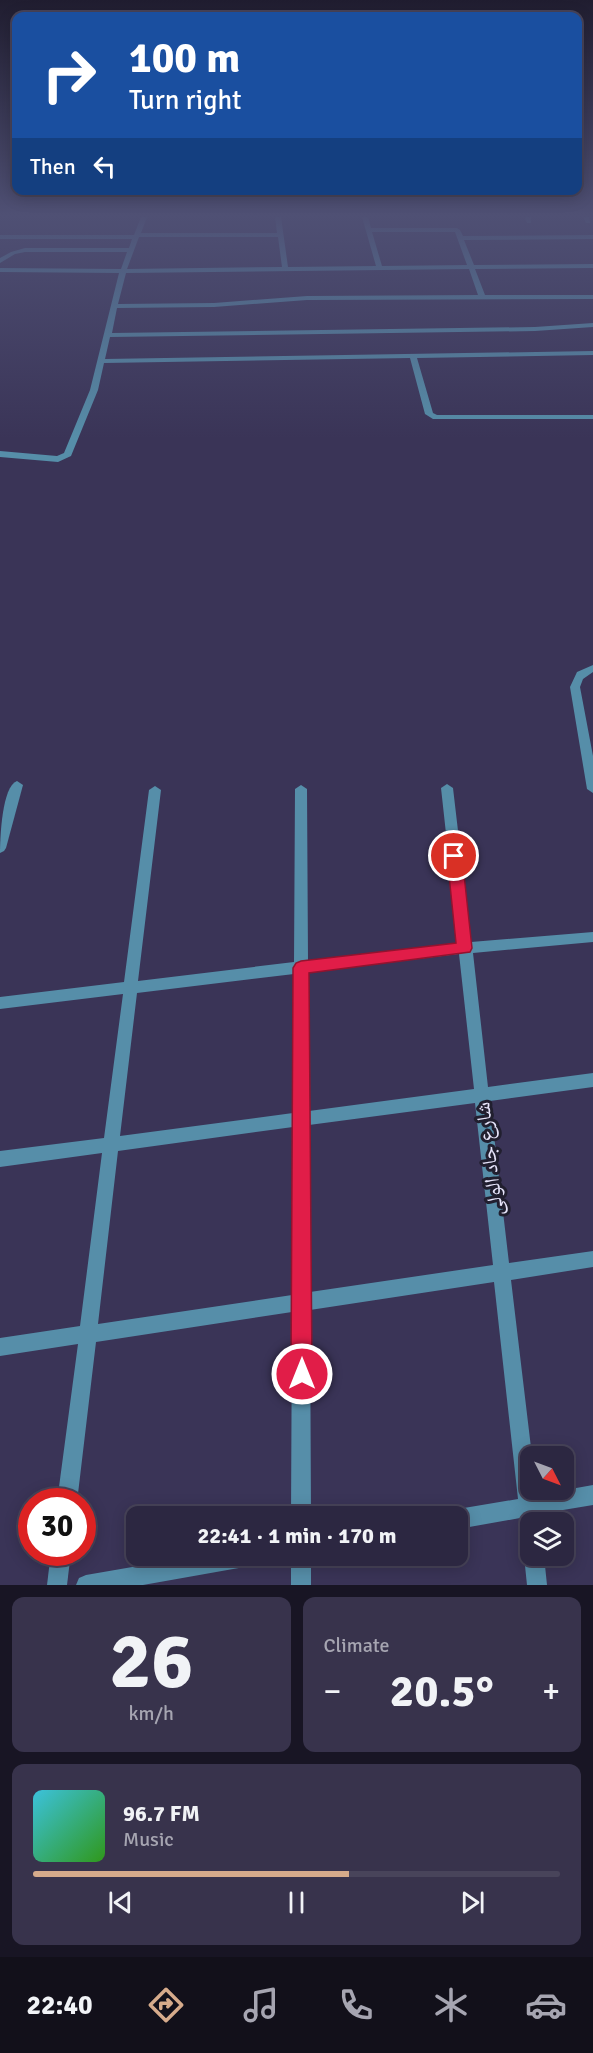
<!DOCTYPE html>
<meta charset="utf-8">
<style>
body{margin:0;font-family:Signika,"Noto Naskh Arabic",sans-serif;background:#38334c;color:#f1f3f6;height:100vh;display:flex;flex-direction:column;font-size:22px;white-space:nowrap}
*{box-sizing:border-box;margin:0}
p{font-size:20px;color:#a6a5b1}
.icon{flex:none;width:33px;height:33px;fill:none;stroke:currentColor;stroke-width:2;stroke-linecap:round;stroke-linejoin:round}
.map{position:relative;height:1585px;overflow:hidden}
.side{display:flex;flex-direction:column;gap:12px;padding:12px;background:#181524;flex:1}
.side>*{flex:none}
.guide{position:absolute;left:12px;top:12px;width:570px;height:183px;border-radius:12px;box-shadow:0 3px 15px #0003,0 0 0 2px #48445a;background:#1a4fa0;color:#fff;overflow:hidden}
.needle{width:39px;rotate:132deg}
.buttons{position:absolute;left:520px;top:1446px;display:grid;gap:12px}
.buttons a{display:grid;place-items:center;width:54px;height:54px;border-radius:12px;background:#2c2741;box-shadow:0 3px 15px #0003,0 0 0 2px #48445a;font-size:30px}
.speed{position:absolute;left:18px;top:1488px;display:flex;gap:12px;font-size:30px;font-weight:700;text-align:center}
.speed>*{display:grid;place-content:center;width:78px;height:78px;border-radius:50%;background:#2c2741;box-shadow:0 3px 15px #0003,0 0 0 2px #48445a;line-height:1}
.speed .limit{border:9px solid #d22;background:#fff;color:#111}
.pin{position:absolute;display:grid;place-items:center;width:51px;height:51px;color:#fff;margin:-26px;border:3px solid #fff;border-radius:50%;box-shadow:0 2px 6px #0007}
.me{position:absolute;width:66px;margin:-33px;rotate:0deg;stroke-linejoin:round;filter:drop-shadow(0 0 4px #0008)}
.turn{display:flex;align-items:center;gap:21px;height:126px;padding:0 18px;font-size:27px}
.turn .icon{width:78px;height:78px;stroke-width:2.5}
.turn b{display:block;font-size:42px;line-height:51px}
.then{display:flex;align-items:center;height:57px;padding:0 18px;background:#0003;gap:12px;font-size:22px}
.big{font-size:45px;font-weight:700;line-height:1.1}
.side .card{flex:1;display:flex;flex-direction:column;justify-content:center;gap:9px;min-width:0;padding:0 21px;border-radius:12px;background:#38334c}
.side .dial{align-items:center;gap:0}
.dial b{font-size:78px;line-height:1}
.song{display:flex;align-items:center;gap:18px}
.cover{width:72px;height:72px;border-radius:9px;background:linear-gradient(135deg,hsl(190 70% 55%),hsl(110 70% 35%))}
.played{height:6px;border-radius:3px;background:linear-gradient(90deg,#d6ab8b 60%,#48445a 60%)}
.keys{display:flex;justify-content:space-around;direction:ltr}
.heat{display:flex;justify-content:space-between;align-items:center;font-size:33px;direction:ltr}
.side .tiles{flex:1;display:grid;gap:12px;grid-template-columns:1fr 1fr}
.card:last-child{grid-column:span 2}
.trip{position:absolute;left:126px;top:1506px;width:342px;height:60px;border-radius:12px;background:#2c2741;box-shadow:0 3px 15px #0003,0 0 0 2px #48445a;font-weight:700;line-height:60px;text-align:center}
.dock{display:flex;height:96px;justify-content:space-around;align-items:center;background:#12101a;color:#a6a5b1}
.dock .icon{width:42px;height:42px}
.dock .on{color:#d6ab8b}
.dock b{font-size:27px;color:#f1f3f6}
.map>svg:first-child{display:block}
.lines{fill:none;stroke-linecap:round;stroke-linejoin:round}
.minor{fill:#568ea9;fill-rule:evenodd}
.route{fill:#e11d48;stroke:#92132f;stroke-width:1.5}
.labels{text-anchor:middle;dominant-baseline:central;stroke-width:6;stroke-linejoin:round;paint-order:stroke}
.near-street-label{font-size:21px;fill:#e6e4fa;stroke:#211f2f}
</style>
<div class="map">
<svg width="593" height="1585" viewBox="0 0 593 1585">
<rect width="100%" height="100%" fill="#3a3457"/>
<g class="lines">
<g class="minor">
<path d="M 141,217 L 147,217 L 141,233 L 277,233 L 275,217 L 281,217 L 288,267 L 376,266 L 362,217 L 368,217 L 371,228 L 457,228 L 460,230 L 463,236 L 593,235 L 593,239 L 464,240 L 474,265 L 593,264 L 593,268 L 475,269 L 485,295 L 593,295 L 593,299 L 307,300 L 214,307 L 117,308 L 112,333 L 535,327 L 593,323 L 593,327 L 535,331 L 110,337 L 105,359 L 593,351 L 593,355 L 417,358 L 433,413 L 437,415 L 593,415 L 593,419 L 433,419 L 425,414 L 410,358 L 104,363 L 98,390 L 71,456 L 58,462 L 0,457 L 0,451 L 57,456 L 64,453 L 90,390 L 119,273 L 0,272 L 0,268 L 121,269 L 127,252 L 25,252 L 15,254 L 0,263 L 0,258 L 11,252 L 25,248 L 129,248 L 132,239 L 0,239 L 0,235 L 134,235 ZM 372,232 L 455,232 L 467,265 L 382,266 ZM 139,237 L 278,237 L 282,267 L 127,269 ZM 469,269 L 478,295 L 307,296 L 214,303 L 118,304 L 126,273 Z"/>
<polygon points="525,217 531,217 531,223 527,223"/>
<polygon points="583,217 589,217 590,223 586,223"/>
<polygon points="593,665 593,672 583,679 580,687 593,756 593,793 587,789 570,687 577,672"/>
<path d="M 17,781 L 23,785 L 6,848 L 4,851 L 0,853 C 0,838 2,786 17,781 Z"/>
<path d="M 447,784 L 453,788 L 471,942 L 593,932 L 593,942 L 473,953 L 488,1087 L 593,1073 L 593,1087 L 490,1101 L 509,1263 L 593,1251 L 593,1267 L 511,1280 L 532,1456 L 531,1490 L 536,1490 L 537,1495 L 593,1485 L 593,1505 L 539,1514 L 540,1522 L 531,1522 L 531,1539 L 524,1536 L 520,1518 L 458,1529 L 458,1516 L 449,1516 L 451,1512 L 458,1509 L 518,1499 L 494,1282 L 310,1310 L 311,1516 L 291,1516 L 292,1312 L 96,1342 L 77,1502 L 57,1502 L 78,1344 L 0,1356 L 0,1338 L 80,1326 L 102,1153 L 0,1167 L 0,1151 L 104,1138 L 123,994 L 0,1009 L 0,997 L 124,982 L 149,790 L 155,786 L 161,790 L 138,981 L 294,962 L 295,789 L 301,785 L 307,789 L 308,961 L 458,943 L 441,788 ZM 459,954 L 474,1089 L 309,1111 L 308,972 ZM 294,974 L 293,1113 L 120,1136 L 137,993 ZM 475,1103 L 493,1265 L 310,1292 L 309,1125 ZM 293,1127 L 292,1295 L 98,1324 L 118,1151 Z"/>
<polygon points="531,1547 531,1556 544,1556 547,1585 527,1585 524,1556 527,1549"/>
<polygon points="51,1552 71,1552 67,1585 47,1585"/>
<polygon points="196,1556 260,1556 257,1563 250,1566 143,1585 76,1585 79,1578 86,1575"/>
<rect x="291" y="1556" width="20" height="29"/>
</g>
</g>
<linearGradient id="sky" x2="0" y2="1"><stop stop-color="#201d30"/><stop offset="0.49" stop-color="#4f5074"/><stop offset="1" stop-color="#4f5074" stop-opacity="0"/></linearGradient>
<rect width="593" height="439" fill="url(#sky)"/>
<polygon class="route" points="454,851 459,853 462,856 472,948 470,952 309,973 312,1374 309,1381 302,1384 294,1381 291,1374 293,968 296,963 301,961 456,943 447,856 449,853"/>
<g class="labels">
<g class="near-street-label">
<text transform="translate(489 1159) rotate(-97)">شارع جاد الولى</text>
</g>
</g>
</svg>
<div class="buttons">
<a><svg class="needle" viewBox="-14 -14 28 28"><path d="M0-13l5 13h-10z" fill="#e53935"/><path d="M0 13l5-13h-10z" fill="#a6a5b1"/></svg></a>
<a><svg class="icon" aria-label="layers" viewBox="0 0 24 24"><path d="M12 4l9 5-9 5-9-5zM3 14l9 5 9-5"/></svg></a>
</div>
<div class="speed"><div class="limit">30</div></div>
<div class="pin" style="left:454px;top:856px;background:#d93025"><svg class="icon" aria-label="arrive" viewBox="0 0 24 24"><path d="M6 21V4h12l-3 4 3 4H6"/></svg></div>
<svg class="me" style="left:302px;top:1374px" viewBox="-20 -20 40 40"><circle r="17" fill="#e11d48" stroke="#fff" stroke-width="3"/><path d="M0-11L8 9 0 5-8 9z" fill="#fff"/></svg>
<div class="trip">22:41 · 1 min · 170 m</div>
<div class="guide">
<div class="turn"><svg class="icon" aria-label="right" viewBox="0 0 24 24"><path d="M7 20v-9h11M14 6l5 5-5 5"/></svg><div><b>100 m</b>Turn right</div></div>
<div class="then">Then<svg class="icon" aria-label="left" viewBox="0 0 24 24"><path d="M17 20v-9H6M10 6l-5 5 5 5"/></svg></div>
</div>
</div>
<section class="side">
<div class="tiles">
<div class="card dial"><b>26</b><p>km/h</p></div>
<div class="card"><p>Climate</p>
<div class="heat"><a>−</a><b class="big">20.5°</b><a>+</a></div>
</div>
<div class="card">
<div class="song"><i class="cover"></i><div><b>96.7 FM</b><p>Music</p></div></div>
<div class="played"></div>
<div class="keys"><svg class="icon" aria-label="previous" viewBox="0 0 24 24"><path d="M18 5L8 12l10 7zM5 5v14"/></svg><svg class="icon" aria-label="pause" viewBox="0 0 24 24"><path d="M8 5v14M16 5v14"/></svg><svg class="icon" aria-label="next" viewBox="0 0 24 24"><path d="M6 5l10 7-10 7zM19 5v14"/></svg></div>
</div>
</div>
</section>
<nav class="dock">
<b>22:40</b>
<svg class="icon on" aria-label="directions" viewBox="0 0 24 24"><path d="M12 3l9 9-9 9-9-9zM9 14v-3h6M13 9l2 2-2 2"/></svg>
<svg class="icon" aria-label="music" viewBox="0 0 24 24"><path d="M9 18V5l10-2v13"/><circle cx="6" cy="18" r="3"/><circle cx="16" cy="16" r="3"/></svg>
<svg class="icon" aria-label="phone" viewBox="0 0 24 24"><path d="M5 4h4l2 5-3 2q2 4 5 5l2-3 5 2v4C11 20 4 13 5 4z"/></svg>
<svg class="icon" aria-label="climate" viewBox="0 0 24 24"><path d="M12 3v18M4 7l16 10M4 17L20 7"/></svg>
<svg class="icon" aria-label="car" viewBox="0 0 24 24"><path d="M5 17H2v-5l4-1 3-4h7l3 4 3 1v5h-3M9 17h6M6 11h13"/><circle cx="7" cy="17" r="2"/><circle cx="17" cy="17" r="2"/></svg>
</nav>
